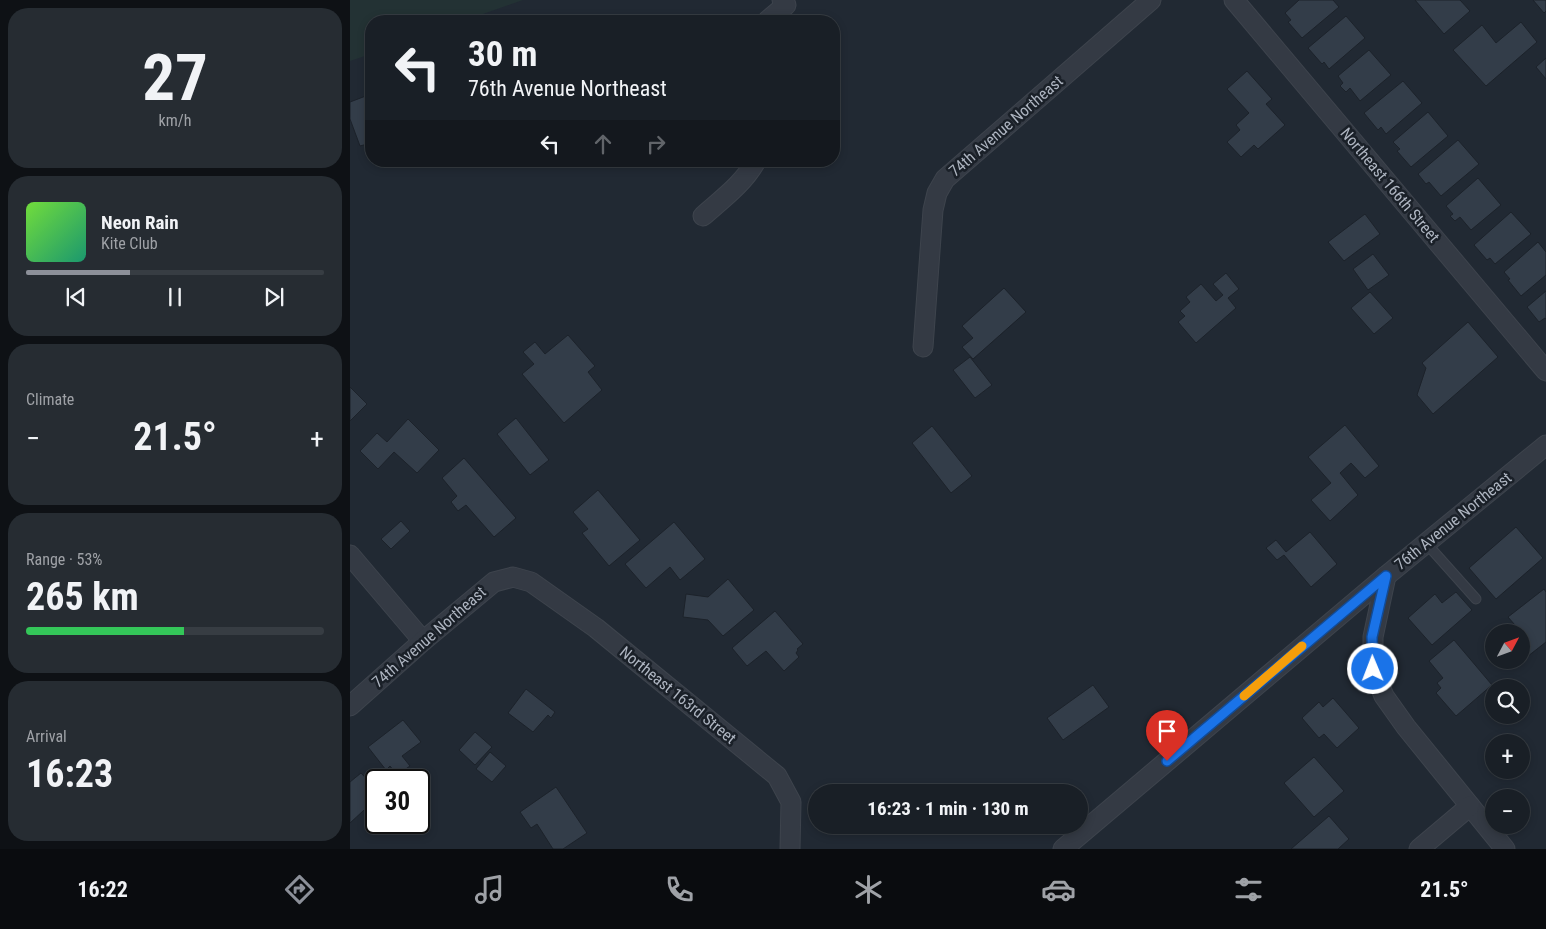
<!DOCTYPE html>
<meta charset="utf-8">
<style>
body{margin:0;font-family:"Roboto Condensed",sans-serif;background:#262c32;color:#f1f3f6;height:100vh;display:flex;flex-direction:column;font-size:19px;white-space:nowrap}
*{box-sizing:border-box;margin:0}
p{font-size:16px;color:#9fa2a7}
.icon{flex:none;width:28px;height:28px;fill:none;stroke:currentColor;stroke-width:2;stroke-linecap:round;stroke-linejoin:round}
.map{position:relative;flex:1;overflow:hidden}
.side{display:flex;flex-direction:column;gap:8px;padding:8px;background:#0e1115;width:350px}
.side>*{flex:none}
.banner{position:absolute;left:15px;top:15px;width:475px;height:152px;border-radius:20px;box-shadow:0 2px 8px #0003,0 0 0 1px #373d43;background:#191f26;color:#f1f3f6;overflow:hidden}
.needle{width:32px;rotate:49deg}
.buttons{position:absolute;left:1135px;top:624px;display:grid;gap:10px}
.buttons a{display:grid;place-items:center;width:45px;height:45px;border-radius:50%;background:#191f26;box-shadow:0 2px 8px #0003,0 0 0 1px #373d43;font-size:25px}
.speed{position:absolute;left:15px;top:769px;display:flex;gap:10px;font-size:25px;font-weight:700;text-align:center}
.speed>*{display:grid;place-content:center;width:65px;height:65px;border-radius:50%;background:#191f26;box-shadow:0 2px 8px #0003,0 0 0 1px #373d43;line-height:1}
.speed .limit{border:2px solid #111;border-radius:8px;background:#fff;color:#111}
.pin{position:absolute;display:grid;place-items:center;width:42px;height:42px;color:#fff;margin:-51px -21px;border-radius:50% 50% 50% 0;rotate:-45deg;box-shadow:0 0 5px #0007}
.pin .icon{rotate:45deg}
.me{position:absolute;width:55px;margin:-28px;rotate:359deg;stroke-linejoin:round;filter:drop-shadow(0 0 4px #0008)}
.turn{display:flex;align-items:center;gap:18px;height:105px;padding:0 20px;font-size:22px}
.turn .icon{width:65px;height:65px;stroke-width:2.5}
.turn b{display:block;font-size:35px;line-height:42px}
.lanes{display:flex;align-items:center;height:48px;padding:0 20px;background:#0003;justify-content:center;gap:25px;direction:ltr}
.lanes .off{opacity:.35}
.big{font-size:38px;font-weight:700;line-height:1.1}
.side .card{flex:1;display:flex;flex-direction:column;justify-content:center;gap:8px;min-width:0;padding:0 18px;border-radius:20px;background:#262c32}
.side .dial{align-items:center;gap:0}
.dial b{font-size:65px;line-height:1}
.song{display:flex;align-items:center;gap:15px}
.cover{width:60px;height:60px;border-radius:8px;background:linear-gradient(135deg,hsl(100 70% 55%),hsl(160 70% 35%))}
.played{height:5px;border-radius:2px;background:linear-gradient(90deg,#8c9099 35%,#373d43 35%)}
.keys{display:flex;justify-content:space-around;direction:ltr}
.heat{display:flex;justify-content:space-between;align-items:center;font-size:28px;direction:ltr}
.charge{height:8px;border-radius:4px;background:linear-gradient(90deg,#34c759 53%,#373d43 0)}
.trip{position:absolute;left:458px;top:784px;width:280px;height:50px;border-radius:25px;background:#191f26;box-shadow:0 2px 8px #0003,0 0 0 1px #373d43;font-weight:700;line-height:50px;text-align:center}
.dock{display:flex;height:80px;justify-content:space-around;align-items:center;background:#0a0c0f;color:#9fa2a7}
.dock .icon{width:35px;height:35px}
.dock .active{color:#8c9099}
.dock b{font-size:22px;color:#f1f3f6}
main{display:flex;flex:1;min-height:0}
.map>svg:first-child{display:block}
.green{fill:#233234}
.building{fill:#333d49;stroke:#1c222a}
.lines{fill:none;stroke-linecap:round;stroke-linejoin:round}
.service-casing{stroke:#3e444d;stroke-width:11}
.minor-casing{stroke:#3e444d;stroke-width:21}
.service{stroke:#343a44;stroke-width:9}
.minor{stroke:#343a44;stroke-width:19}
.route-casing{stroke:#114b97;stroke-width:12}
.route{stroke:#1a73e8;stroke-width:9}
.slow{stroke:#f59e0b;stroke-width:9}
.labels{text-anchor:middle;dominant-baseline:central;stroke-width:5;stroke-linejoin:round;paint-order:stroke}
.street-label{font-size:16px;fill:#aeb5c1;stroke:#1a2028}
</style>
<main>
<section class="side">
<div class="card dial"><b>27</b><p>km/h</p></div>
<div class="card">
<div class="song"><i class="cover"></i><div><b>Neon Rain</b><p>Kite Club</p></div></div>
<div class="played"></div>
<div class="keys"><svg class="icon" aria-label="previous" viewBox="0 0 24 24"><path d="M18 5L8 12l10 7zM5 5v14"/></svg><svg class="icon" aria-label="pause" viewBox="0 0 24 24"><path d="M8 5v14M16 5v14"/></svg><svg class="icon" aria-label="next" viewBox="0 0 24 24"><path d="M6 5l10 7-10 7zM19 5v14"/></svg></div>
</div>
<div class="card"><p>Climate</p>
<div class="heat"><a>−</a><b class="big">21.5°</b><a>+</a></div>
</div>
<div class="card"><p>Range · 53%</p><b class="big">265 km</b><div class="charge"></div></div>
<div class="card"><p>Arrival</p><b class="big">16:23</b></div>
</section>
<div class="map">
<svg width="1196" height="849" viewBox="0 0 1196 849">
<rect width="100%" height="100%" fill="#212933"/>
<polygon class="green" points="0,0 173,0 113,21 21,21 21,54 0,61"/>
<g class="building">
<polygon points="949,0 983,0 989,7 952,38 938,22 941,20 935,13"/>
<polygon points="1065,0 1110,0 1120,11 1094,34"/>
<polygon points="1183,0 1196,0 1196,11 1194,13"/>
<polygon points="996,16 1015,38 979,69 974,62 972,64 958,48"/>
<polygon points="1171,22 1187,42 1136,86 1103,50 1132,25 1146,43"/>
<polygon points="1019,50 1041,75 1010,101 1000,88 996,92 990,86 993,83 988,76"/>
<polygon points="1196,58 1196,79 1186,67"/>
<polygon points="897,71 922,99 916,104 935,125 908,149 904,145 891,157 877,142 890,130 886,125 899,113 877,89"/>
<polygon points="1053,81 1072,103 1036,134 1031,127 1028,130 1014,113"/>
<polygon points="21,94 21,143 10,146 0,119 0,102"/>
<polygon points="1078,112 1098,136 1061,167 1047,151 1050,149 1043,142"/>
<polygon points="1108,140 1129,164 1091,196 1079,182 1076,184 1068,174"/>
<polygon points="1128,178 1151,205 1121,230 1110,217 1105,221 1100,216 1103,214 1096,206"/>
<polygon points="1161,212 1181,234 1145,264 1140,258 1137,260 1124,245"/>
<polygon points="1015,214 1030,234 994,261 978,242"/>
<polygon points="1188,242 1196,252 1196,275 1171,296 1158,280 1160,279 1154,272"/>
<polygon points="1023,254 1039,275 1018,290 1003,269"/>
<polygon points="876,273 889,289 878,298 886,308 846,343 828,322 835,316 830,311 840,302 836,297 851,284 866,301 873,295 863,284"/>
<polygon points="654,288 676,312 623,359 612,347 623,338 612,326"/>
<polygon points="1196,291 1196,319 1195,318 1189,322 1177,307"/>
<polygon points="1020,292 1043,318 1024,334 1001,308"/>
<polygon points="1118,322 1148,357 1083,414 1067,395 1076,368 1072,363"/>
<polygon points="218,335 245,366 238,372 252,390 214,423 172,374 184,364 173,352 185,342 195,354"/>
<polygon points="620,357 642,385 625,398 603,370"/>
<polygon points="0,387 17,404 0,421"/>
<polygon points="166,418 199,460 180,475 147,434"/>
<polygon points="58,419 89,450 67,473 44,452 28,469 10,451 27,433 37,442"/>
<polygon points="995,425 1029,466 1015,478 1001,463 990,473 1008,495 980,521 961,500 981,483 958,457"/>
<polygon points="582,426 622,476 601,493 562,443"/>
<polygon points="114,458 166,518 144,537 116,505 108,511 101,502 107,496 92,478"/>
<polygon points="248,490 290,540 259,566 232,533 238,529 223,512"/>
<polygon points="51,521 60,531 41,549 31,539"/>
<polygon points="324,522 355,559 330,580 320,567 296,588 275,564"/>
<polygon points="1166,527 1193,558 1146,599 1119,568"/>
<polygon points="960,532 987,564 961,587 934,555 927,560 916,548 926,540 936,552"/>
<polygon points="378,579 404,610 373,636 358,620 333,617 336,594 358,597"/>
<polygon points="1194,589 1196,592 1196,642 1168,664 1164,660 1171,660 1171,632 1158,617"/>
<polygon points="1106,592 1122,610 1082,645 1058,618 1085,594 1092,603"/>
<polygon points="425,611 453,644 447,649 448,650 446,653 449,657 434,671 416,651 397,666 382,648"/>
<polygon points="1104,640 1142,685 1106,716 1086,693 1091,688 1087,683 1093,678 1079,661"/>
<polygon points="743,685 759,707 713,740 697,718"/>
<polygon points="176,689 205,712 201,718 198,715 183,732 158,713"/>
<polygon points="983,698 1009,728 987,748 974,734 969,738 952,718 969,702 973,707"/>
<polygon points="53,720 71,742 52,756 60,766 47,775 40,766 36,770 18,747"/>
<polygon points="125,732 142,747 125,765 109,750"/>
<polygon points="140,752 156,766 142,782 126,769"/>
<polygon points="964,757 994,791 964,817 934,783"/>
<polygon points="11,773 26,789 26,799 0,823 0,782"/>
<polygon points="206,787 237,833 213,849 203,849 187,824 181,828 170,812"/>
<polygon points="979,816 999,839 988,849 941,849"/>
</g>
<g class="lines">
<g class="service-casing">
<polyline id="service" points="1076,543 1126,599"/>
</g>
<g class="minor-casing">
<g id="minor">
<polyline points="884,0 1196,371"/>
<polyline points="417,21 436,5 432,0"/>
<path d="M 353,216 C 372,199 393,184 406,161"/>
<polyline points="573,347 583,210 587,193 595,179 801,0"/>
<polyline points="0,555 73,641"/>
<polyline points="1036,576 1023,637 1023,669 1034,696 1056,727 1155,849"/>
<polyline points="0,706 73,641 144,582 163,577 181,582 246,628 427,776 441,802 440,849"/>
<polyline points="713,849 1036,576 1196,445"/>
<polyline points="1069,849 1120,806"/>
</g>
</g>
<use href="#service" class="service"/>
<use href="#minor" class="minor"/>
</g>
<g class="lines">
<g class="route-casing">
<polyline id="route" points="817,761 1036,576 1022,637 1023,669"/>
</g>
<use href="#route" class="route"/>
<polyline class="slow" points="894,696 952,646"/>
</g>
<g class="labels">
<g class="street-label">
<text transform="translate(656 126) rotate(-41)">74th Avenue Northeast</text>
<text transform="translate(1040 185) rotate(50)">Northeast 166th Street</text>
<text transform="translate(1103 521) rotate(-39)">76th Avenue Northeast</text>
<text transform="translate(79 637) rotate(-41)">74th Avenue Northeast</text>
<text transform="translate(328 695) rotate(39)">Northeast 163rd Street</text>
</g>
</g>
</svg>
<div class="buttons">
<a><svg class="needle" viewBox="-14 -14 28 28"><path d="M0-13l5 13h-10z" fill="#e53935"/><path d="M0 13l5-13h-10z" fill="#9fa2a7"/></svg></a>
<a><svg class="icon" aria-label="search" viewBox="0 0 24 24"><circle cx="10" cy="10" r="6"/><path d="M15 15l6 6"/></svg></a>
<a>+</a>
<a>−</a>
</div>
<div class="speed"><div class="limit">30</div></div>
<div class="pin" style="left:817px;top:761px;background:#d93025"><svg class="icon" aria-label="arrive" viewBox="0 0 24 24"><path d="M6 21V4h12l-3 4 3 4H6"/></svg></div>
<svg class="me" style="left:1023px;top:669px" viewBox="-20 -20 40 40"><circle r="17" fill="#1a73e8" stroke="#fff" stroke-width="3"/><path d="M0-11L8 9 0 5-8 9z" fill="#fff"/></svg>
<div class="trip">16:23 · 1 min · 130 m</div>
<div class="banner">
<div class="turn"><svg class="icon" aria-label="left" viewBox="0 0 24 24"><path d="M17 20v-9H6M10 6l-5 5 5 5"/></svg><div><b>30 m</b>76th Avenue Northeast</div></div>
<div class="lanes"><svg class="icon" aria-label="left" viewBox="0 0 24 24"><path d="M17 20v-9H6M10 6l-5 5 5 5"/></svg><svg class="icon off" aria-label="ahead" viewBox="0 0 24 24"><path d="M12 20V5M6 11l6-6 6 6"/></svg><svg class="icon off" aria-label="right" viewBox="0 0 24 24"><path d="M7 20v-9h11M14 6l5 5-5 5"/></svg></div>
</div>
</div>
</main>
<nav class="dock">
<b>16:22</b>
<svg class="icon active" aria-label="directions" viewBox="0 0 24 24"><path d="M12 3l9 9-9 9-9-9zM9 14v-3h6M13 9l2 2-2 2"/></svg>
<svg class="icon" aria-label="music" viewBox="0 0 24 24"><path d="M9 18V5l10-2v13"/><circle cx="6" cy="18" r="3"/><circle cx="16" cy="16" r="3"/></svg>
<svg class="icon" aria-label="phone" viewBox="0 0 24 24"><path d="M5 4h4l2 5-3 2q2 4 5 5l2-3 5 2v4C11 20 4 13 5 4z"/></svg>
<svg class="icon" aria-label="climate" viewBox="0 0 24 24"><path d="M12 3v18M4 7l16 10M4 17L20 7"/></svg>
<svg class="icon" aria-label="car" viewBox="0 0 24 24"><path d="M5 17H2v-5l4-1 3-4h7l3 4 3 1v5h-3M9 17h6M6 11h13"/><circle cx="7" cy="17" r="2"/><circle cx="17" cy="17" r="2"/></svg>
<svg class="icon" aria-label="filters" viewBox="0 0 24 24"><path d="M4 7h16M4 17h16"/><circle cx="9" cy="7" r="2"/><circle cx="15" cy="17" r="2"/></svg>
<b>21.5°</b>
</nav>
